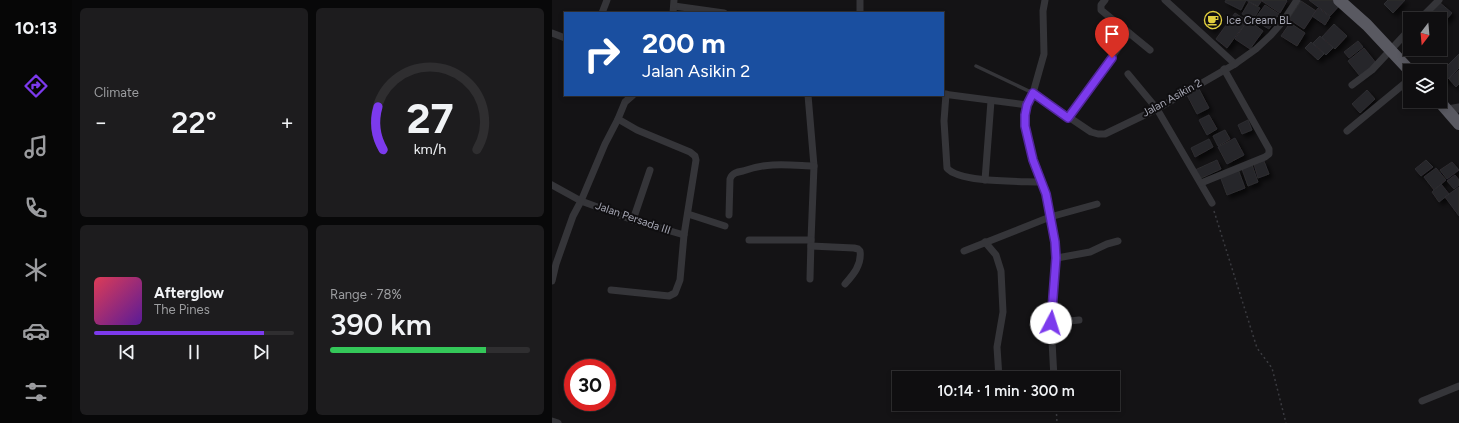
<!DOCTYPE html>
<meta charset="utf-8">
<style>
body{margin:0;font-family:Figtree,sans-serif;background:#1d1c1e;color:#f1f3f6;height:100vh;display:flex;flex-direction:column;font-size:15px;white-space:nowrap}
*{box-sizing:border-box;margin:0}
p{font-size:13px;color:#9b9c9f}
.icon{flex:none;width:22px;height:22px;fill:none;stroke:currentColor;stroke-width:2;stroke-linecap:round;stroke-linejoin:round}
.map{position:relative;flex:1;overflow:hidden}
.drawer{display:flex;flex-direction:column;gap:8px;padding:8px;background:#080809;width:480px}
.drawer>*{flex:none}
.hud{position:absolute;left:12px;top:12px;width:380px;height:84px;border-radius:0px;box-shadow:0 2px 6px #0003,0 0 0 1px #2f2e30;background:#1a4fa0;color:#fff;overflow:hidden}
.needle{width:26px;rotate:196deg}
.buttons{position:absolute;left:851px;top:12px;display:grid;gap:8px}
.buttons a{display:grid;place-items:center;width:44px;height:44px;border-radius:0px;background:#0f0e10;box-shadow:0 2px 6px #0003,0 0 0 1px #2f2e30;font-size:20px}
.speed{position:absolute;left:12px;top:359px;display:flex;gap:8px;font-size:20px;font-weight:700;text-align:center}
.speed>*{display:grid;place-content:center;width:52px;height:52px;border-radius:50%;background:#0f0e10;box-shadow:0 2px 6px #0003,0 0 0 1px #2f2e30;line-height:1}
.speed .limit{border:6px solid #d22;background:#fff;color:#111}
.pin{position:absolute;display:grid;place-items:center;width:34px;height:34px;color:#fff;margin:-41px -17px;border-radius:50% 50% 50% 0;rotate:-45deg;box-shadow:0 0 4px #0007}
.pin .icon{rotate:45deg}
.me{position:absolute;width:44px;margin:-22px;rotate:5deg;stroke-linejoin:round;filter:drop-shadow(0 0 3px #0008)}
.turn{display:flex;align-items:center;gap:14px;height:84px;padding:0 12px;font-size:18px}
.turn .icon{width:52px;height:52px;stroke-width:2.5}
.turn b{display:block;font-size:28px;line-height:34px}
.big{font-size:30px;font-weight:600;line-height:1.1}
.drawer .card{flex:1;display:flex;flex-direction:column;justify-content:center;gap:6px;min-width:0;padding:0 14px;border-radius:6px;background:#1d1c1e}
.drawer .dial{align-items:center;gap:0}
.dial svg{height:104px;overflow:visible;fill:none;stroke:#2f2e30;stroke-width:7;stroke-linecap:round;text-anchor:middle}
.dial text{fill:#f1f3f6;stroke:none}
.song{display:flex;align-items:center;gap:12px}
.cover{width:48px;height:48px;border-radius:6px;background:linear-gradient(135deg,hsl(350 70% 55%),hsl(270 70% 35%))}
.played{height:4px;border-radius:2px;background:linear-gradient(90deg,#7c3aed 85%,#2f2e30 85%)}
.keys{display:flex;justify-content:space-around;direction:ltr}
.heat{display:flex;justify-content:space-between;align-items:center;font-size:22px;direction:ltr}
.charge{height:6px;border-radius:3px;background:linear-gradient(90deg,#34c759 78%,#2f2e30 0)}
.drawer .tiles{flex:1;display:grid;gap:8px;grid-template-columns:repeat(2,1fr)}
.trip{position:absolute;left:340px;top:371px;width:228px;height:40px;border-radius:0px;background:#0f0e10;box-shadow:0 2px 6px #0003,0 0 0 1px #2f2e30;font-weight:600;line-height:40px;text-align:center}
main{display:flex;flex:1;min-height:0}
.menu{display:flex;flex-direction:column;width:72px;justify-content:space-around;align-items:center;background:#060606;color:#9b9c9f}
.menu .icon{width:28px;height:28px}
.menu .on{color:#7c3aed}
.menu b{font-size:18px;color:#f1f3f6}
.map>svg:first-child{display:block}
.building{fill:#272629;stroke:#2e2d31;filter:url(#shadow)}
.lines{fill:none;stroke-linecap:round;stroke-linejoin:round}
.path{stroke:#3b3b40;stroke-width:1.5;stroke-dasharray:2 3;stroke-linecap:butt}
.service{stroke:#353539;stroke-width:3.5}
.minor{stroke:#353539;stroke-width:7}
.tertiary{stroke:#353539;stroke-width:9}
.trunk{stroke:#595961;stroke-width:12}
.route-casing{stroke:#51269a;stroke-width:10}
.route{stroke:#7c3aed;stroke-width:7}
.labels{text-anchor:middle;dominant-baseline:central;stroke-width:4;stroke-linejoin:round;paint-order:stroke}
.poi-label{font-size:11px;fill:#a6a7b4;stroke:#0f0e10;text-anchor:start}
.street-label{font-size:11px;fill:#a6a7b4;stroke:#0f0e10}
</style>
<main>
<nav class="menu">
<b>10:13</b>
<svg class="icon on" aria-label="directions" viewBox="0 0 24 24"><path d="M12 3l9 9-9 9-9-9zM9 14v-3h6M13 9l2 2-2 2"/></svg>
<svg class="icon" aria-label="music" viewBox="0 0 24 24"><path d="M9 18V5l10-2v13"/><circle cx="6" cy="18" r="3"/><circle cx="16" cy="16" r="3"/></svg>
<svg class="icon" aria-label="phone" viewBox="0 0 24 24"><path d="M5 4h4l2 5-3 2q2 4 5 5l2-3 5 2v4C11 20 4 13 5 4z"/></svg>
<svg class="icon" aria-label="climate" viewBox="0 0 24 24"><path d="M12 3v18M4 7l16 10M4 17L20 7"/></svg>
<svg class="icon" aria-label="car" viewBox="0 0 24 24"><path d="M5 17H2v-5l4-1 3-4h7l3 4 3 1v5h-3M9 17h6M6 11h13"/><circle cx="7" cy="17" r="2"/><circle cx="17" cy="17" r="2"/></svg>
<svg class="icon" aria-label="filters" viewBox="0 0 24 24"><path d="M4 7h16M4 17h16"/><circle cx="9" cy="7" r="2"/><circle cx="15" cy="17" r="2"/></svg>
</nav>
<section class="drawer">
<div class="tiles">
<div class="card"><p>Climate</p>
<div class="heat"><a>−</a><b class="big">22°</b><a>+</a></div>
</div>
<div class="card dial"><svg viewBox="0 0 100 80">
<path d="M14 69A42 42 0 1 1 86 69"/>
<path d="M14 69A42 42 0 0 1 10 36" stroke="#7c3aed"/>
<text x="50" y="56" font-size="32" font-weight="700">27</text>
<text x="50" y="72" font-size="11">km/h</text>
</svg></div>
<div class="card">
<div class="song"><i class="cover"></i><div><b>Afterglow</b><p>The Pines</p></div></div>
<div class="played"></div>
<div class="keys"><svg class="icon" aria-label="previous" viewBox="0 0 24 24"><path d="M18 5L8 12l10 7zM5 5v14"/></svg><svg class="icon" aria-label="pause" viewBox="0 0 24 24"><path d="M8 5v14M16 5v14"/></svg><svg class="icon" aria-label="next" viewBox="0 0 24 24"><path d="M6 5l10 7-10 7zM19 5v14"/></svg></div>
</div>
<div class="card"><p>Range · 78%</p><b class="big">390 km</b><div class="charge"></div></div>
</div>
</section>
<div class="map">
<svg width="907" height="423" viewBox="0 0 907 423">
<defs>
<filter id="shadow"><feDropShadow dx="3.5" dy="3.5" stdDeviation="2" flood-color="#0009"/></filter>
</defs>
<rect width="100%" height="100%" fill="#141315"/>
<g class="building">
<polygon points="674,0 694,0 689,10 673,2"/>
<polygon points="694,0 710,0 706,6"/>
<polygon points="711,0 734,0 735,1 728,13 710,1"/>
<polygon points="757,0 780,0 787,6 778,16"/>
<polygon points="836,0 853,0 841,13 832,4"/>
<polygon points="749,1 764,11 752,29 737,19"/>
<polygon points="697,2 708,8 701,20 690,14"/>
<polygon points="887,2 900,13 893,21 880,10"/>
<polygon points="713,5 727,14 717,29 702,20"/>
<polygon points="766,8 778,17 773,25 760,16"/>
<polygon points="661,11 670,18 660,30 652,23"/>
<polygon points="683,13 695,21 675,48 664,39"/>
<polygon points="696,20 711,31 698,49 683,39"/>
<polygon points="738,23 753,33 745,46 729,36"/>
<polygon points="782,24 795,36 783,49 770,37"/>
<polygon points="768,36 781,48 774,55 761,43"/>
<polygon points="806,41 811,47 797,58 792,52"/>
<polygon points="759,42 772,54 766,60 753,48"/>
<polygon points="812,48 824,63 808,76 796,61"/>
<polygon points="907,54 907,68 893,82 888,77 888,73"/>
<polygon points="907,70 907,84 904,87 897,79"/>
<polygon points="647,89 657,108 645,114 635,95"/>
<polygon points="815,90 823,99 808,113 800,104"/>
<polygon points="657,115 665,129 655,135 647,120"/>
<polygon points="696,120 700,130 690,134 686,125"/>
<polygon points="673,130 678,139 666,146 661,136"/>
<polygon points="683,138 692,155 675,164 666,147"/>
<polygon points="657,139 661,147 643,157 639,148"/>
<polygon points="665,160 669,169 647,179 643,170"/>
<polygon points="874,160 881,167 869,176 863,169"/>
<polygon points="712,161 717,174 706,178 702,164"/>
<polygon points="900,162 907,170 895,179 888,170"/>
<polygon points="700,165 706,182 696,186 690,169"/>
<polygon points="884,168 894,180 882,190 872,177"/>
<polygon points="686,169 693,188 675,195 668,176"/>
<polygon points="903,175 907,180 907,185 902,189 895,181"/>
<polygon points="889,184 897,194 887,202 880,192"/>
<polygon points="907,187 907,216 893,197"/>
</g>
<g class="lines">
<g class="path">
<polyline points="662,211 705,348 720,368 734,423"/>
<polyline points="504,404 505,423"/>
</g>
<polyline class="service" points="424,66 481,93"/>
<g class="minor">
<polyline points="493,0 491,11 492,54 481,93 475,105 473,115 473,125 481,160 494,194 503,242 505,258 499,323 502,378"/>
<polyline points="553,0 549,5 549,10 598,50"/>
<polyline points="613,0 683,64"/>
<polyline points="122,6 172,13"/>
<polyline points="50,13 55,0"/>
<polyline points="121,13 122,0"/>
<polyline points="308,13 308,0"/>
<polyline points="868,19 887,0"/>
<polyline points="0,33 13,38"/>
<polyline points="576,74 605,109 660,203"/>
<polyline points="800,85 820,70 858,29"/>
<polyline points="481,93 539,132 546,134 553,134 605,109 683,64 704,49 719,35 732,20 745,0"/>
<polyline points="391,94 475,105"/>
<path d="M 394,94 L 392,121 L 395,168 C 407,183 468,181 489,182"/>
<polyline points="256,95 262,166 259,240 258,279"/>
<polyline points="516,118 577,33"/>
<polyline points="795,131 858,79"/>
<polyline points="433,180 439,101"/>
<polyline points="649,183 713,157 717,154 717,149 672,69"/>
<polyline points="0,185 29,201 81,220 132,235"/>
<polyline points="136,214 173,226"/>
<path d="M 177,215 L 178,179 C 180,173 185,172 191,171 C 216,162 236,165 262,166"/>
<polyline points="81,220 98,170"/>
<polyline points="197,240 259,240"/>
<polyline points="433,242 444,255 449,271 451,312 445,347 447,378"/>
<path d="M 259,246 L 302,248 L 306,249 L 308,251 C 310,265 301,275 293,284"/>
<polyline points="412,251 498,217 545,204"/>
<polyline points="505,258 538,252 555,244 566,241"/>
<polyline points="0,281 4,264 21,216 29,201 53,144 66,119"/>
<polyline points="59,290 117,296 123,293 128,280 132,235 144,160 143,156 138,152 85,130 66,119 73,102 81,95"/>
<polyline points="499,323 527,320"/>
<polyline points="870,401 907,386"/>
<polyline points="0,421 6,423"/>
</g>
<polyline class="tertiary" points="896,110 907,108"/>
<g class="trunk">
<polyline points="787,0 815,25 858,71"/>
<polyline points="887,101 907,124"/>
</g>
</g>
<g class="lines">
<g class="route-casing">
<polyline id="route" points="499,323 504,258 503,242 494,194 481,160 473,126 473,115 475,105 481,93 516,118 560,58"/>
</g>
<use href="#route" class="route"/>
</g>
<defs>
<g id="cafe-ring" transform="scale(0.9)"><circle r="9.5" fill="#0f0e10" stroke="#e1cf3f" stroke-width="1.5"/><path d="M-5.5-4.5H6V0H3Q3 3.5 0 3.5H-2.5Q-5.5 3.5-5.5 0ZM3-3.2v2h1.7v-2ZM-6 4.5H4V6H-6Z" fill="#e1cf3f"/></g>
</defs>
<g fill-rule="evenodd">
<use href="#cafe-ring" x="661" y="20"/>
</g>
<g class="labels">
<g class="poi-label">
<text x="674" y="20">Ice Cream BL</text>
</g>
<g class="street-label">
<text transform="translate(620 98) rotate(-29)">Jalan Asikin 2</text>
<text transform="translate(81 218) rotate(19)">Jalan Persada III</text>
</g>
</g>
</svg>
<div class="buttons">
<a><svg class="needle" viewBox="-14 -14 28 28"><path d="M0-13l5 13h-10z" fill="#e53935"/><path d="M0 13l5-13h-10z" fill="#9b9c9f"/></svg></a>
<a><svg class="icon" aria-label="layers" viewBox="0 0 24 24"><path d="M12 4l9 5-9 5-9-5zM3 14l9 5 9-5"/></svg></a>
</div>
<div class="speed"><div class="limit">30</div></div>
<div class="pin" style="left:560px;top:58px;background:#d93025"><svg class="icon" aria-label="arrive" viewBox="0 0 24 24"><path d="M6 21V4h12l-3 4 3 4H6"/></svg></div>
<svg class="me" style="left:499px;top:323px" viewBox="-20 -20 40 40"><circle r="19" fill="#fff"/><path d="M0-13L10 11 0 6-10 11z" fill="#7c3aed"/></svg>
<div class="trip">10:14 · 1 min · 300 m</div>
<div class="hud">
<div class="turn"><svg class="icon" aria-label="right" viewBox="0 0 24 24"><path d="M7 20v-9h11M14 6l5 5-5 5"/></svg><div><b>200 m</b>Jalan Asikin 2</div></div>
</div>
</div>
</main>
